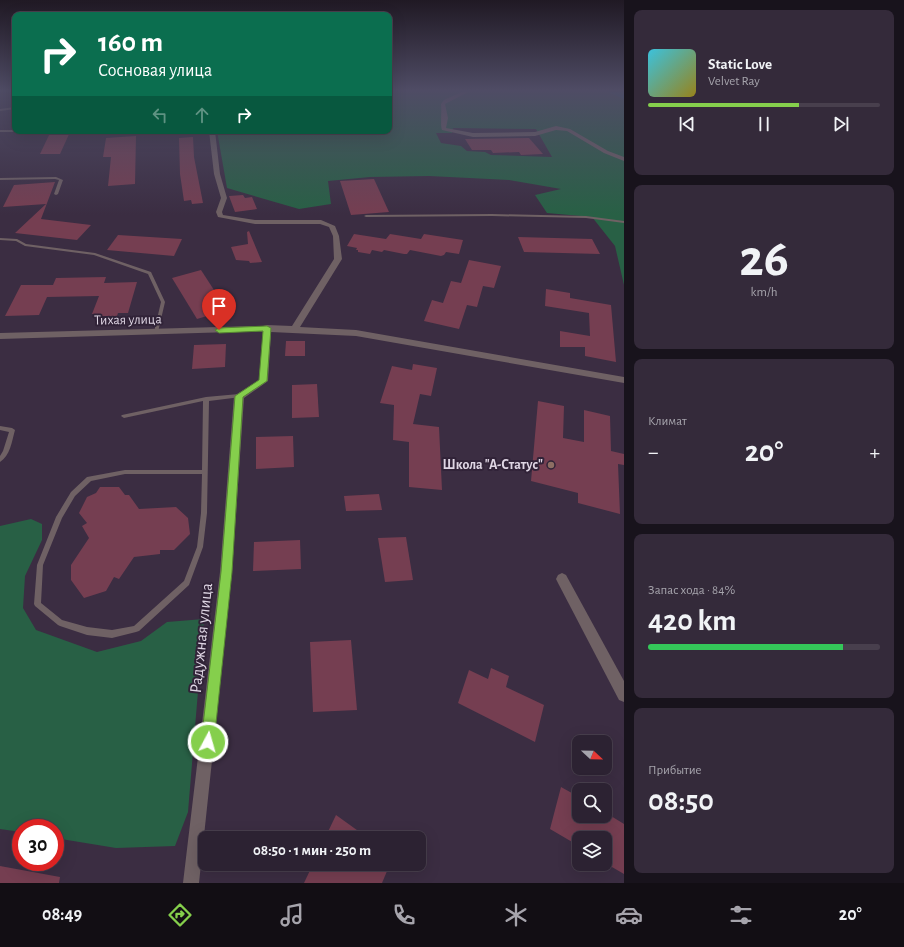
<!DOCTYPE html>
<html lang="ru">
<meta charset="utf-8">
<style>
body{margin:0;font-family:"Alegreya Sans",sans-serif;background:#342a3a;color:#f1f3f6;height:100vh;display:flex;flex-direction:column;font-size:15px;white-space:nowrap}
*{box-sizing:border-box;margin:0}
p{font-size:13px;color:#a6a4ac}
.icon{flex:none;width:22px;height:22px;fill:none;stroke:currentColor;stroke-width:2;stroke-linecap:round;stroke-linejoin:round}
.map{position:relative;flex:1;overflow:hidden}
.panel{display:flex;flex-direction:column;gap:10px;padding:10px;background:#18131c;width:280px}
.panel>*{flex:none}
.banner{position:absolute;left:12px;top:12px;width:380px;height:122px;border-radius:8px;box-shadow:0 4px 16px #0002,0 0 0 1px #483f4d;background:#0b6e4f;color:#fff;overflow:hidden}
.needle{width:26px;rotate:112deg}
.fabs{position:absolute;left:572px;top:735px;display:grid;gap:8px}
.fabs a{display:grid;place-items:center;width:40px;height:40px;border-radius:8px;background:#2c2232;box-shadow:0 4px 16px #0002,0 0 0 1px #483f4d;font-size:20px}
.speed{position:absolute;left:12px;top:819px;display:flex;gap:8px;font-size:20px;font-weight:700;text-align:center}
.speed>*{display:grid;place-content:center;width:52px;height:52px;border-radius:50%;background:#2c2232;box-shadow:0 4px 16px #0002,0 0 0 1px #483f4d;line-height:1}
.speed .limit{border:6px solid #d22;background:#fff;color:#111}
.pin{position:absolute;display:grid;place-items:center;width:34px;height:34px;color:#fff;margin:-41px -17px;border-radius:50% 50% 50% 0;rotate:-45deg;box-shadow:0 0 4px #0007}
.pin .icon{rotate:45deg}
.me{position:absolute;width:44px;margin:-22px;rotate:6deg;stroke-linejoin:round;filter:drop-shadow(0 0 3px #0008)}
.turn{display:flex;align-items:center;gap:14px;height:84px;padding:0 20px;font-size:18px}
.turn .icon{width:52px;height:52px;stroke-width:2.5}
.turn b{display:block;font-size:28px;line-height:34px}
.lanes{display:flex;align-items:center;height:38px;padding:0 20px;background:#0003;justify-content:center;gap:20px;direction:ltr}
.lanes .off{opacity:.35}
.big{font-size:30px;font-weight:600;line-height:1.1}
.panel .tile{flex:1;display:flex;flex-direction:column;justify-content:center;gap:6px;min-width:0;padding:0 14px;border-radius:8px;background:#342a3a}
.panel .dial{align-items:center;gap:0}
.dial b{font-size:52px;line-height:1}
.song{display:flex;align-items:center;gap:12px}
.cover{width:48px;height:48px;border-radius:6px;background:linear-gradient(135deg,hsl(190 70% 55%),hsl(50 70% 35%))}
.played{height:4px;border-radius:2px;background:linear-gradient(90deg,#85cf4c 65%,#483f4d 65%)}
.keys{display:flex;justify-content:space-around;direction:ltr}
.heat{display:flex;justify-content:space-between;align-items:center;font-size:22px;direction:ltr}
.charge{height:6px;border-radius:3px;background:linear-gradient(90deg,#34c759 84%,#483f4d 0)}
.trip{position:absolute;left:198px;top:831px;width:228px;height:40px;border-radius:8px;background:#2c2232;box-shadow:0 4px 16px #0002,0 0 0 1px #483f4d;font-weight:600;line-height:40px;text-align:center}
.tab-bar{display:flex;height:64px;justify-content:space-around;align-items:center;background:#120e14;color:#a6a4ac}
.tab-bar .icon{width:28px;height:28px}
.tab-bar .selected{color:#85cf4c}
.tab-bar b{font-size:18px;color:#f1f3f6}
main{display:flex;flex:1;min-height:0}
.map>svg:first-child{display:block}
.green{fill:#286045;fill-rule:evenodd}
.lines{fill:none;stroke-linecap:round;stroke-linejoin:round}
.river{fill:#0f6b79;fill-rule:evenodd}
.building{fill:#753e51}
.service{fill:#6f6164;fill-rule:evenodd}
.minor{fill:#6f6164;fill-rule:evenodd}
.tertiary{fill:#6f6164;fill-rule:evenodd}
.route{fill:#85cf4c;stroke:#568731}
.education-dot{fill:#8d6e63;stroke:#312338;stroke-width:1.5}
.labels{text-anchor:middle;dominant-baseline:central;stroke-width:4;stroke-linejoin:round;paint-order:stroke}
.street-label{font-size:14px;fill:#dfd6e4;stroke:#312338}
.poi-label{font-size:14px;font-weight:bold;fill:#dfd6e4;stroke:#312338;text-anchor:end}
.near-street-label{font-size:17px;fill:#dfd6e4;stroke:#312338}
</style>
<main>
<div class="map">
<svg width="624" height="883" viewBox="0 0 624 883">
<rect width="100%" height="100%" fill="#3b2d42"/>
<g class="green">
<path d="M 389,91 L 612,91 L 624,96 L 624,285 L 615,246 L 592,217 L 547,213 L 535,195 L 561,189 L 509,180 L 429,176 L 370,177 L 328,181 L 331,204 L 299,209 L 227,188 L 217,131 L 389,131 ZM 453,128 L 536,129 L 552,157 L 491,155 L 485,152 L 467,151 L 461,146 L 441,143 L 436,133 L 452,133 Z"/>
<polygon points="31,519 42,524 42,540 25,576 23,608 36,630 97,652 141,641 167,622 204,619 188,812 175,846 116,848 55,838 55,828 21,828 21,832 0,829 0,526"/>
</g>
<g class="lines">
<polygon class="river" points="608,91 624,91 624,99 610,93"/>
</g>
<g class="building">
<polygon points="70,132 60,154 40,154 50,133"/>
<polygon points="136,136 135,184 108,186 111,157 103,157 106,138"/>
<polygon points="193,137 194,157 203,203 192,204 191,200 184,201 180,174 179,138"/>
<polygon points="529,138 543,154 521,155 519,152 493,153 491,150 472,150 465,139"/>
<polygon points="374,179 389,212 351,215 340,181"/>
<polygon points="55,182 41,219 91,225 77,240 15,233 46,204 3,207 14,185"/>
<polygon points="243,195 245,198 252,197 257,209 235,212 229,196"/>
<polygon points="249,231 259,255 262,262 250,263 249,261 236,260 231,247 248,244 247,232"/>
<polygon points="354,234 386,239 390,234 421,239 424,234 463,240 459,254 446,252 444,255 441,256 410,250 407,254 404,254 384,250 382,252 372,250 370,254 358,252 358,250 356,250 357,248 347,246"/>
<polygon points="118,235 182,239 174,256 107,250"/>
<polygon points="518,237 592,239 600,254 524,252"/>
<polygon points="469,260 501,266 494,288 483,286 477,307 467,305 459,329 424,321 432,300 443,303 451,281 461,283"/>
<polygon points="201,270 227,310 197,319 172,278"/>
<polygon points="106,277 104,283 137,282 128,313 118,313 117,316 101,316 102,314 92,314 99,296 47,297 39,315 5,316 21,285 53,285 56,278"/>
<polygon points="546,289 570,293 570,298 611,305 616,362 585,356 585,347 560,347 560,331 590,336 589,313 545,306"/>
<polygon points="286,341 305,341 305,356 285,356"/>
<polygon points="226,344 225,367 192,369 194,345"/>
<polygon points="413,364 437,368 431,396 420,394 413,424 439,427 442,490 409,487 409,442 393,440 394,405 380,403 392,366 412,370"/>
<polygon points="317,384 319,417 292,418 292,385"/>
<polygon points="538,401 564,406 563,438 584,442 584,410 610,416 611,451 624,454 624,465 618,464 620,514 578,503 578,493 531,481"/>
<polygon points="293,436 294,467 256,469 256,437"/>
<polygon points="100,487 119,487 125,495 129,495 139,509 176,507 188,518 190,534 174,550 160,550 160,554 134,557 119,579 114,577 106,591 84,598 71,580 71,565 89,538 82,526 87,523 79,513 87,497 96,493"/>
<polygon points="379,494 382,510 346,511 344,496"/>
<polygon points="406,537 413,580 385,582 378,538"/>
<polygon points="300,540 301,569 253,571 254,542"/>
<polygon points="351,640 357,710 313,712 310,642"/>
<polygon points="491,668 509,676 506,687 544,705 535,742 458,703 469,670 488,679"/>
<polygon points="561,787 579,797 579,816 611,816 624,824 624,874 605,863 605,838 579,838 579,846 550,829"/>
<polygon points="336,815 368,838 325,838"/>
<polygon points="313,864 390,864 382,883 304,883"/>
<polygon points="0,866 60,877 59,883 0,883"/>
</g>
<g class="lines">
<g class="service">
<polygon points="0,130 15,130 15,131 16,131 15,132 0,132"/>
<polygon points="56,177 63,180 58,194 56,195 54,194 59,180 55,179 0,180 0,178"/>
<polygon points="492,214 586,216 624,221 624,223 586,218 492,216 366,217 364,216 366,215"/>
<polygon points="0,238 17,239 26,244 95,253 151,272 165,302 158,332 156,333 154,332 161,302 148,274 94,255 25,246 16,241 0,240"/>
<path d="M 239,394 L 241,395 L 242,396 L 241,397 L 209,401 L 207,513 L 203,547 L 189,585 L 139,631 L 136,632 L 112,638 L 87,635 L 60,626 L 58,625 L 35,606 L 34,604 L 37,565 L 56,517 L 71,492 L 87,477 L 125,470 L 202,470 L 203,401 L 124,418 L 121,416 L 122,415 L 206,397 ZM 125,474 L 202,474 L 201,513 L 197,547 L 184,581 L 134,626 L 112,630 L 87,627 L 62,620 L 41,603 L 43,565 L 62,518 L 75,496 L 91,481 Z"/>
<path d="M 0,426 L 12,428 L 15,430 C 12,441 10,456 0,462 L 0,456 L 3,451 L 9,432 L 0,430 Z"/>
</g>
<g class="minor">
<path d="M 464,91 L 470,91 L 445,104 L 448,118 L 446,128 L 473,133 L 535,132 L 556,126 L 570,129 L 608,151 L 624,157 L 624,161 L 604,153 L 567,131 L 556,130 L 535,136 L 473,137 L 442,130 C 440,125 442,112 441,104 L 444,100 Z"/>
<polygon points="15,107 15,109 0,111 0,109"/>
<polygon points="209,131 215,131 220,174 227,198 222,212 223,215 255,220 321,220 335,226 339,236 342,259 300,327 356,330 624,377 624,383 356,336 271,332 268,381 244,398 232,572 199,883 183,883 220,572 234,396 259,380 263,332 259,331 259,327 267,325 292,326 334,259 333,236 329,227 320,224 255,224 218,217 216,212 221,198 214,174"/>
<polygon points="562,573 566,575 624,681 624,702 619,700 558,583 556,579 558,575"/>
</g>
<polygon class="tertiary" points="258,326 261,327 261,331 0,339 0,333"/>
</g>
<linearGradient id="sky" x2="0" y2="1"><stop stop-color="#201924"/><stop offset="0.42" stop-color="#4f4c65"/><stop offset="1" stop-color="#4f4c65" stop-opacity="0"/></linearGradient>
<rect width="624" height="215" fill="url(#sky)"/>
<polygon class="route" points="267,326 271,328 267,381 243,397 232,572 214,742 212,746 208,748 203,746 201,742 221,572 235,396 259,380 263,331 219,333 215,330 219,328"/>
<circle class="education-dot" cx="551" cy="465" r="4"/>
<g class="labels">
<g class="street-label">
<text transform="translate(128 320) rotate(-1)">Тихая улица</text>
</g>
<g class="poi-label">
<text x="543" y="465">Школа "А-Статус"</text>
</g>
<g class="near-street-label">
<text transform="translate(201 638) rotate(-84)">Радужная улица</text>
</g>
</g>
</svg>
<div class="fabs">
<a><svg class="needle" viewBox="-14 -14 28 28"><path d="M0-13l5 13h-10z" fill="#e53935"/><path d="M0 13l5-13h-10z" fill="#a6a4ac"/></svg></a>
<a><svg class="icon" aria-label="search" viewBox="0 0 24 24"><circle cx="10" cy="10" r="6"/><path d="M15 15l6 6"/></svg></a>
<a><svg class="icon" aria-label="layers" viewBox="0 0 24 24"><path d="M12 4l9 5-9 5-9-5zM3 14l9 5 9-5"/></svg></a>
</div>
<div class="speed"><div class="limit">30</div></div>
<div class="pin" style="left:219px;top:330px;background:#d93025"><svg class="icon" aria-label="arrive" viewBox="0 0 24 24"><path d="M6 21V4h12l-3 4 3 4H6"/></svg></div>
<svg class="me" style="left:208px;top:742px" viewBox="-20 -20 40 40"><circle r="17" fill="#85cf4c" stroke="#fff" stroke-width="3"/><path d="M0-11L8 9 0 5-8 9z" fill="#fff"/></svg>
<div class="trip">08:50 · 1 мин · 250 m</div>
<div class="banner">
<div class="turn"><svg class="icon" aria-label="right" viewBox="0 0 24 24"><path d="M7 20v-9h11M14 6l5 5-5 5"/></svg><div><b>160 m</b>Сосновая улица</div></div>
<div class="lanes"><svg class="icon off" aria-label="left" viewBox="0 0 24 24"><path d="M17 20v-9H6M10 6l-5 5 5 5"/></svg><svg class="icon off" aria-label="ahead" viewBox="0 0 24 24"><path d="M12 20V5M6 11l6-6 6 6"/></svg><svg class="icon" aria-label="right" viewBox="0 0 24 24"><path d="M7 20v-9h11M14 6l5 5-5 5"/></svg></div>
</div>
</div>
<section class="panel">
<div class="tile">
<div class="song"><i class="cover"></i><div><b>Static Love</b><p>Velvet Ray</p></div></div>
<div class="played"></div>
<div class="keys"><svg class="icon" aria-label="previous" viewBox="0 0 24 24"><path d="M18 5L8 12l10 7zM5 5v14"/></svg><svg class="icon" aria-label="pause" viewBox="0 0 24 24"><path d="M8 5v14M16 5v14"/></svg><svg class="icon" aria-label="next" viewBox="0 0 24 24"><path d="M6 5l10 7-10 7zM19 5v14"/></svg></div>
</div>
<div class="tile dial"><b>26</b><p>km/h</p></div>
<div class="tile"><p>Климат</p>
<div class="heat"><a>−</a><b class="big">20°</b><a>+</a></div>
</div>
<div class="tile"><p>Запас хода · 84%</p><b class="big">420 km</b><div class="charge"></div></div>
<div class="tile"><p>Прибытие</p><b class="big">08:50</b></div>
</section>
</main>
<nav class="tab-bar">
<b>08:49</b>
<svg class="icon selected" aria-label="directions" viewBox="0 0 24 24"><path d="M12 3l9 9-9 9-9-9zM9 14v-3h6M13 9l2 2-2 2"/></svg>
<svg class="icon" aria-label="music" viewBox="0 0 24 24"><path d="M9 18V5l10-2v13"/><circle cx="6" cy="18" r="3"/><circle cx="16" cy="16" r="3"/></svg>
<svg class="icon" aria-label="phone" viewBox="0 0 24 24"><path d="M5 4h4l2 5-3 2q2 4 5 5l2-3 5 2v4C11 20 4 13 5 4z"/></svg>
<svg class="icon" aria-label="climate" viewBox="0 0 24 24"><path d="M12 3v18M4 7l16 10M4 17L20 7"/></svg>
<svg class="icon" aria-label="car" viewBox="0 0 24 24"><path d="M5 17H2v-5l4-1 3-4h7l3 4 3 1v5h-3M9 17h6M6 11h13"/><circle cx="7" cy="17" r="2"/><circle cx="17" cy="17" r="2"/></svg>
<svg class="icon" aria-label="filters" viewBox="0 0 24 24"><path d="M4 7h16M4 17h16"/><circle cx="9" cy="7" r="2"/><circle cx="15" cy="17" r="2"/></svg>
<b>20°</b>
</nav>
